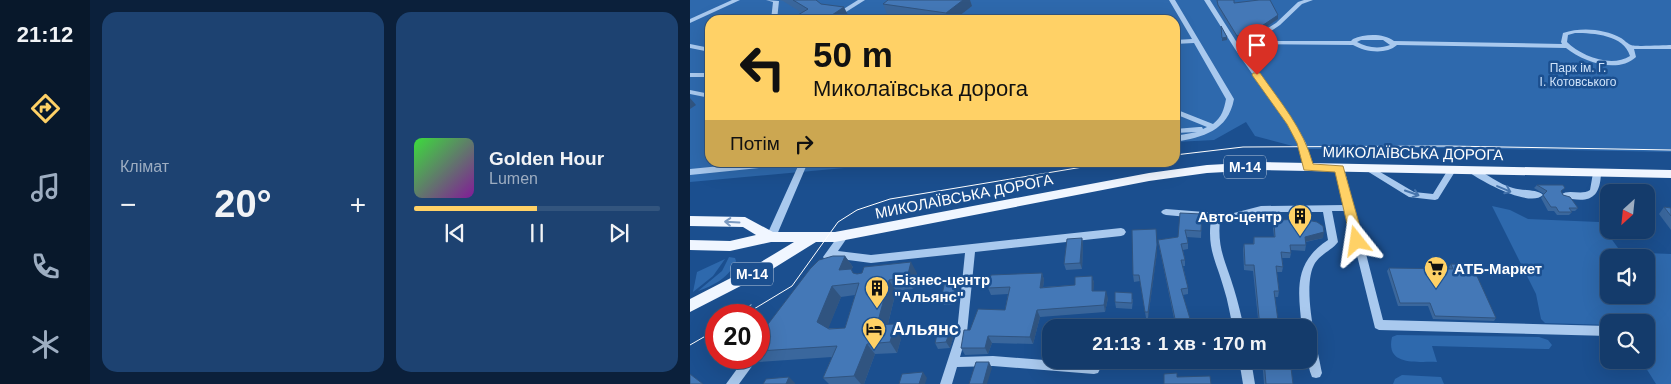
<!DOCTYPE html>
<html lang="uk">
<meta charset="utf-8">
<style>
body{margin:0;font-family:Helvetica,sans-serif;background:#1d4271;color:#f1f3f6;height:100vh;display:flex;flex-direction:column;font-size:19px;white-space:nowrap}
*{box-sizing:border-box;margin:0}
p{font-size:16px;color:#9dadc1}
.icon{flex:none;width:28px;height:28px;fill:none;stroke:currentColor;stroke-width:2;stroke-linecap:round;stroke-linejoin:round}
.map{position:relative;flex:1;overflow:hidden}
.panel{display:flex;flex-direction:column;gap:12px;padding:12px;background:#0b203b;width:600px}
.panel>*{flex:none}
.guide{position:absolute;left:15px;top:15px;width:475px;height:152px;border-radius:15px;box-shadow:0 5px 20px #0002,0 0 0 1px #33557e;background:#ffd166;color:#111;overflow:hidden}
.needle{width:32px;rotate:207deg}
.controls{position:absolute;left:910px;top:184px;display:grid;gap:10px}
.controls a{display:grid;place-items:center;width:55px;height:55px;border-radius:10px;background:#143b6b;box-shadow:0 5px 20px #0002,0 0 0 1px #33557e;font-size:25px}
.speed{position:absolute;left:15px;top:304px;display:flex;gap:10px;font-size:25px;font-weight:700;text-align:center}
.speed>*{display:grid;place-content:center;width:65px;height:65px;border-radius:50%;background:#143b6b;box-shadow:0 5px 20px #0002,0 0 0 1px #33557e;line-height:1}
.speed .limit{border:8px solid #d22;background:#fff;color:#111}
.pin{position:absolute;display:grid;place-items:center;width:42px;height:42px;color:#fff;margin:-51px -21px;border-radius:50% 50% 50% 0;rotate:-45deg;box-shadow:0 0 5px #0007}
.pin .icon{rotate:45deg}
.me{position:absolute;width:55px;margin:-28px;rotate:345deg;stroke-linejoin:round;filter:drop-shadow(0 0 4px #0008)}
.turn{display:flex;align-items:center;gap:18px;height:105px;padding:0 25px;font-size:22px}
.turn .icon{width:65px;height:65px;stroke-width:2.5}
.turn b{display:block;font-size:35px;line-height:42px}
.then{display:flex;align-items:center;height:48px;padding:0 25px;background:#0003;gap:10px;font-size:19px}
.big{font-size:38px;font-weight:700;line-height:1.1}
.panel .card{flex:1;display:flex;flex-direction:column;justify-content:center;gap:8px;min-width:0;padding:0 18px;border-radius:15px;background:#1d4271}
.song{display:flex;align-items:center;gap:15px}
.cover{width:60px;height:60px;border-radius:8px;background:linear-gradient(135deg,hsl(120 70% 55%),hsl(290 70% 35%))}
.played{height:5px;border-radius:2px;background:linear-gradient(90deg,#ffd166 50%,#33557e 50%)}
.keys{display:flex;justify-content:space-around;direction:ltr}
.heat{display:flex;justify-content:space-between;align-items:center;font-size:28px;direction:ltr}
.panel .tiles{flex:1;display:grid;gap:12px;grid-template-columns:repeat(2,1fr)}
.trip{position:absolute;left:352px;top:319px;width:275px;height:50px;border-radius:15px;background:#143b6b;box-shadow:0 5px 20px #0002,0 0 0 1px #33557e;font-weight:700;line-height:50px;text-align:center}
main{display:flex;flex:1;min-height:0}
.tab-bar{display:flex;flex-direction:column;width:90px;justify-content:space-around;align-items:center;background:#08182b;color:#9dadc1}
.tab-bar .icon{width:35px;height:35px}
.tab-bar .on{color:#ffd166}
.tab-bar b{font-size:22px;color:#f1f3f6}
.map>svg:first-child{display:block}
.green{fill:#2e69ad;fill-rule:evenodd}
.lines{fill:none;stroke-linecap:round;stroke-linejoin:round}
.minor{fill:#a9c9ee;fill-rule:evenodd}
.major{fill:#f0f6ff;fill-rule:evenodd}
.tram{stroke:#fff;stroke-width:1}
.wall{fill:#3a679d;fill-rule:evenodd}
.shaded-wall{fill:#305480}
.building{fill:#4478b7;stroke:#305480;fill-rule:evenodd}
.oneway{stroke:#4674ac}
.oneway2{stroke:#7b9ac1}
.route{fill:#ffd166;stroke:#a68842}
.labels{text-anchor:middle;dominant-baseline:central;stroke-width:5;stroke-linejoin:round;paint-order:stroke}
.far-park-label{font-size:12px;fill:#cfe3fa;stroke:#1b4f8f}
.shield{fill:#1b4f8f;stroke:#bbcadd;stroke-width:1}
.shield-label{font-size:14px;font-weight:bold;fill:#fff}
.street-label{font-size:15px;fill:#fff;stroke:#1b4f8f}
.poi-label{font-size:15px;font-weight:bold;fill:#fff;stroke:#1b4f8f;text-anchor:start}
.near-poi-label{font-size:18px;font-weight:bold;fill:#fff;stroke:#1b4f8f;text-anchor:start}
</style>
<main>
<nav class="tab-bar">
<b>21:12</b>
<svg class="icon on" aria-label="directions" viewBox="0 0 24 24"><path d="M12 3l9 9-9 9-9-9zM9 14v-3h6M13 9l2 2-2 2"/></svg>
<svg class="icon" aria-label="music" viewBox="0 0 24 24"><path d="M9 18V5l10-2v13"/><circle cx="6" cy="18" r="3"/><circle cx="16" cy="16" r="3"/></svg>
<svg class="icon" aria-label="phone" viewBox="0 0 24 24"><path d="M5 4h4l2 5-3 2q2 4 5 5l2-3 5 2v4C11 20 4 13 5 4z"/></svg>
<svg class="icon" aria-label="climate" viewBox="0 0 24 24"><path d="M12 3v18M4 7l16 10M4 17L20 7"/></svg>
</nav>
<section class="panel">
<div class="tiles">
<div class="card"><p>Клімат</p>
<div class="heat"><a>−</a><b class="big">20°</b><a>+</a></div>
</div>
<div class="card">
<div class="song"><i class="cover"></i><div><b>Golden Hour</b><p>Lumen</p></div></div>
<div class="played"></div>
<div class="keys"><svg class="icon" aria-label="previous" viewBox="0 0 24 24"><path d="M18 5L8 12l10 7zM5 5v14"/></svg><svg class="icon" aria-label="pause" viewBox="0 0 24 24"><path d="M8 5v14M16 5v14"/></svg><svg class="icon" aria-label="next" viewBox="0 0 24 24"><path d="M6 5l10 7-10 7zM19 5v14"/></svg></div>
</div>
</div>
</section>
<div class="map">
<svg width="981" height="384" viewBox="0 0 981 384">
<rect width="100%" height="100%" fill="#1b4f8f"/>
<g class="green">
<polygon points="0,0 981,0 981,152 758,148 614,149 565,136 556,122 524,140 485,142 485,20 20,20 20,162 209,163 0,182"/>
<path d="M 802,206 L 820,210 L 838,219 L 909,222 L 931,252 L 981,254 L 981,384 L 966,384 L 951,360 L 956,360 L 956,322 L 919,322 L 919,325 L 855,323 L 851,319 L 846,294 ZM 919,258 L 956,258 L 956,295 L 919,295 Z"/>
<path d="M 39,257 L 45,258 L 46,261 C 40,277 23,286 8,291 L 32,271 Z"/>
<polygon points="35,259 23,276 3,292 7,272"/>
<path d="M 707,335 L 849,337 L 858,340 L 862,345 L 859,349 L 855,349 L 742,346 L 747,362 C 728,361 695,367 702,337 Z"/>
<polygon points="712,375 751,377 754,384 703,384 705,379"/>
</g>
<g class="lines">
<g class="minor">
<polygon points="42,0 50,0 0,23 0,19"/>
<polygon points="76,0 89,1 87,20 81,20 83,2"/>
<polygon points="168,0 175,0 156,12 152,12 152,10"/>
<path d="M 479,0 L 485,0 L 544,99 C 538,131 513,137 485,142 L 485,136 L 507,132 L 485,133 L 485,129 L 509,127 L 512,127 L 513,129 L 517,127 L 485,114 L 485,109 L 523,124 C 532,117 534,109 536,99 L 504,43 L 485,44 L 485,40 L 502,39 Z"/>
<polygon points="514,0 520,0 551,49 605,124 616,143 622,167 621,169 615,169 608,143 597,124 545,49"/>
<path d="M 614,0 L 623,0 L 612,4 L 590,25 L 566,41 L 661,41 L 663,39 C 675,34 693,33 704,41 L 872,44 L 871,42 L 873,33 C 892,27 914,29 931,38 C 934,40 938,44 941,45 C 945,47 975,45 981,45 L 981,49 L 944,49 L 946,57 C 928,74 893,62 876,48 L 707,45 C 696,55 675,52 663,45 L 556,44 L 556,42 L 586,23 L 608,2 ZM 885,33 C 904,33 934,35 940,56 C 921,68 891,56 877,42 L 878,35 ZM 671,40 L 693,40 L 700,45 C 690,49 677,48 667,42 Z"/>
<polygon points="0,44 20,48 20,52 0,48"/>
<rect x="0" y="73" width="20" height="4"/>
<polygon points="0,90 20,94 20,98 0,94"/>
<polygon points="71,162 118,162 86,237 84,240 78,240 76,237 109,164 0,175 0,169"/>
<path d="M 650,165 L 654,168 L 693,320 L 919,326 L 919,336 L 689,330 L 685,328 L 656,211 L 642,211 L 648,242 C 642,250 631,254 625,263 C 611,286 627,346 632,373 L 630,377 L 626,378 L 622,377 C 615,362 619,344 619,328 L 612,328 C 608,291 603,263 638,240 L 633,212 L 571,212 L 540,220 L 530,220 C 527,249 536,262 544,289 C 548,302 551,315 554,328 L 543,328 C 540,315 538,301 534,289 C 526,260 517,250 521,219 L 476,215 L 473,214 L 471,212 L 473,210 L 476,209 L 540,214 L 571,206 L 655,205 L 646,168 Z"/>
<polygon points="680,166 724,192 743,194 759,168 762,167 766,170 748,199 745,200 719,197 677,171 676,169"/>
<path d="M 783,168 C 797,173 808,184 823,188 C 832,191 847,189 853,195 C 840,208 793,182 780,173 L 779,171 Z"/>
<path d="M 907,170 L 911,173 C 910,201 897,203 872,197 L 871,195 C 878,188 891,196 900,190 L 903,173 Z"/>
<polygon points="431,228 434,229 436,232 434,235 431,236 285,252 277,332 270,357 303,356 404,364 408,365 410,369 408,373 404,374 303,366 267,367 262,384 250,384 267,332 275,253 181,263 143,258 138,261 135,260 133,257 151,232 157,232 159,235 148,251 181,255"/>
<polygon points="55,358 68,358 49,384 36,384"/>
<polygon points="549,360 561,360 565,384 553,384"/>
</g>
<polygon class="major" points="572,162 981,170 981,178 572,170 517,173 459,181 145,242 126,242 76,273 0,312 0,299 66,265 104,242 81,242 40,251 0,250 0,240 40,241 66,235 53,227 0,226 0,216 55,217 83,232 145,232 459,173 517,165"/>
<g class="tram">
<polyline points="485,155 553,147 757,146 981,150"/>
<polyline points="42,315 61,305"/>
<polyline points="54,315 102,286 148,222 167,210 200,199 423,162"/>
<polyline points="0,345 26,330"/>
</g>
</g>
<g class="wall">
<polygon points="89,0 126,0 131,4 159,17 155,20 111,20 108,15 112,13 93,1"/>
<polygon points="526,0 544,0 544,3 588,19 560,38 547,39 528,8"/>
<polygon points="193,4 282,6 264,20 236,20 197,14"/>
<polygon points="847,185 872,192 873,195 888,208 885,211 881,211 882,212 879,215 867,215 864,211 858,211 851,198 854,194 844,188"/>
<polygon points="974,207 981,208 981,230 969,214"/>
<polygon points="512,214 511,238 497,237 498,243 498,249 493,250 495,260 495,266 493,266 498,288 498,294 493,295 501,328 486,328 469,246 468,240 488,237"/>
<polygon points="584,223 633,238 616,242 616,245 615,251 601,250 601,253 600,258 592,258 593,267 592,272 587,272 589,291 588,297 585,297 589,328 569,328 563,271 554,270 553,249 554,244 563,244 564,237 584,237 583,228"/>
<polygon points="392,238 393,245 392,269 376,270 374,264"/>
<polygon points="467,252 458,318 456,318 450,281 444,282 443,275"/>
<path d="M 155,256 L 163,267 L 161,270 L 163,273 L 167,274 L 227,273 L 223,289 L 206,291 L 198,324 L 205,324 L 212,335 L 207,353 L 185,354 L 174,384 L 139,384 L 133,378 L 142,357 L 69,362 L 64,358 L 69,358 L 69,336 ZM 165,295 L 155,328 L 138,328 L 151,297 Z"/>
<polygon points="761,264 806,318 804,321 743,319 738,306 708,306 697,271 699,268 760,269 759,267"/>
<polygon points="352,273 354,280 353,287 385,285 402,276 404,283 403,291 418,298 415,312 350,317 343,344 302,343 298,354 275,355 271,348 280,330 315,310 318,294 301,295 298,288"/>
<polygon points="267,276 270,283 266,304 254,305 251,299"/>
<polygon points="443,299 442,309 426,308 425,302"/>
<polygon points="265,332 260,348 248,349 245,343"/>
<polygon points="442,360 442,368 424,369 423,363"/>
<polygon points="572,360 600,360 603,384 574,384"/>
</g>
<g class="shaded-wall">
<polygon points="273,0 280,0 282,6 264,20 258,20 256,13"/>
<polygon points="154,7 159,17 155,20 136,20 136,19"/>
<polygon points="588,15 588,19 560,38 547,39 547,36"/>
<polygon points="537,37 537,40 532,41 532,38"/>
<polygon points="0,98 6,105 0,109"/>
<polygon points="634,232 633,238 614,242 615,237"/>
<polygon points="392,238 393,245 392,269 390,263"/>
<polygon points="467,245 467,252 458,318 458,312"/>
<polygon points="155,256 163,267 161,270 149,270"/>
<polygon points="221,262 227,273 223,289 217,278"/>
<polygon points="352,273 354,280 352,295 350,288"/>
<polygon points="267,276 270,283 266,304 263,298"/>
<polygon points="402,276 404,283 403,298 402,291"/>
<polygon points="199,280 206,291 195,336 187,325"/>
<polygon points="142,286 151,297 137,332 127,322"/>
<polygon points="416,291 418,298 415,312 414,305"/>
<polygon points="347,310 350,317 343,344 340,337"/>
<polygon points="205,324 212,335 207,353 200,342"/>
<polygon points="262,326 265,332 260,348 256,342"/>
<polygon points="298,336 302,343 298,354 295,348"/>
<polygon points="177,344 185,354 174,384 171,384 164,376"/>
<polygon points="299,362 302,368 297,384 293,384"/>
<polygon points="233,372 237,378 235,384 229,384"/>
<polygon points="99,377 105,383 105,384 96,384"/>
</g>
<g class="building">
<polygon points="103,0 126,0 131,4 154,7 136,19 108,15 118,9"/>
<polygon points="198,0 273,0 256,13 193,4"/>
<polygon points="527,0 544,0 544,3 569,0 580,0 588,15 560,34 547,36 528,5"/>
<polygon points="531,26 537,37 532,38"/>
<polygon points="847,185 873,185 875,188 871,191 873,195 880,197 888,208 879,208 882,212 869,212 866,207 861,207 853,195 857,191"/>
<polygon points="974,207 981,208 981,216"/>
<polygon points="490,213 512,214 511,231 495,230 498,243 491,244 495,260 491,260 498,288 491,289 501,322 499,323 500,328 487,328 468,240 488,237"/>
<polygon points="612,219 627,222 633,226 634,232 615,237 616,245 600,245 601,253 591,252 593,267 586,266 589,291 584,291 589,328 570,328 564,265 555,265 554,244 564,244 564,237 585,237 584,223 590,220"/>
<polygon points="466,229 467,245 458,312 455,312 449,275 443,275 442,230"/>
<polygon points="392,238 390,263 374,264 377,239"/>
<path d="M 143,256 L 155,256 L 149,270 L 161,269 L 163,273 L 167,274 L 172,273 L 174,267 L 221,262 L 217,278 L 199,280 L 187,325 L 205,324 L 200,342 L 177,344 L 164,376 L 133,378 L 147,346 L 69,351 L 69,336 L 120,269 L 129,260 ZM 169,283 L 155,328 L 139,329 L 127,322 L 142,286 Z"/>
<polygon points="761,264 782,265 806,318 745,316 740,303 710,303 699,268 763,269"/>
<polygon points="352,273 350,288 385,285 385,277 402,276 402,291 416,291 414,305 347,310 340,337 298,336 295,348 271,348 274,330 280,330 288,309 315,310 320,287 298,288 301,275"/>
<polygon points="267,276 263,298 251,299 256,277"/>
<polygon points="425,292 442,293 442,303 425,302"/>
<polygon points="262,326 256,342 245,343 249,327"/>
<polygon points="423,360 441,360 441,362 423,363"/>
<polygon points="574,360 600,360 603,384 576,384"/>
<polygon points="286,362 299,362 293,384 279,384"/>
<polygon points="233,372 229,384 209,384 212,374"/>
<polygon points="487,373 487,377 520,376 521,384 474,384 474,374"/>
<polygon points="0,374 13,384 0,384"/>
<polygon points="99,377 96,384 73,384 76,379"/>
</g>
<defs><path id="oneway-shaft" d="M-6 0H5M1.5-3L5.5 0L1.5 3" fill="none" stroke-width="1.6" stroke-linecap="round" stroke-linejoin="round" transform="scale(1.25)"/></defs>
<g class="oneway">
<use href="#oneway-shaft" transform="translate(814 189) rotate(23)"/>
<use href="#oneway-shaft" transform="translate(722 193) rotate(19)"/>
</g>
<use class="oneway2" href="#oneway-shaft" transform="translate(42 222) rotate(-177)"/>
<path class="route" d="M 563,73 L 570,73 C 591,103 613,128 623,164 L 653,166 L 674,241 L 672,244 L 663,244 L 661,241 L 645,172 L 614,170 L 607,143 L 597,124 L 562,75 Z"/>
<defs>
<g id="building-pin" transform="scale(1.25)"><path d="M0 17L-7.5 6A9.5 9.5 0 1 1 7.5 6Z" fill="#ffd166" stroke="#1b4f8f"/><path d="M-4-6H4V6H1V3H-1V6H-4ZM-2.5-4.3h1.7v1.8h-1.7ZM.8-4.3h1.7v1.8H.8ZM-2.5-1h1.7V.8h-1.7ZM.8-1h1.7V.8H.8Z" fill="#111"/></g>
<g id="supermarket-pin" transform="scale(1.25)"><path d="M0 17L-7.5 6A9.5 9.5 0 1 1 7.5 6Z" fill="#ffd166" stroke="#1b4f8f"/><path d="M-6-5.5h2.5l.6 2H6L4.5 2H-2.5L-4.4-4H-6ZM-1.5 3.2a1.3 1.3 0 1 0 .1 0ZM3 3.2a1.3 1.3 0 1 0 .1 0Z" fill="#111"/></g>
<g id="hotel-pin" transform="scale(1.25)"><path d="M0 17L-7.5 6A9.5 9.5 0 1 1 7.5 6Z" fill="#ffd166" stroke="#1b4f8f"/><path d="M-6-4.5h1.5V1H6V5H4.5V3h-9V5H-6ZM-4 0a1.8 1.8 0 1 1 3.6 0ZM.5 0V-2.5h3Q6-2.5 6 0Z" fill="#111"/></g>
</defs>
<g fill-rule="evenodd">
<use href="#building-pin" x="610" y="216"/>
<use href="#supermarket-pin" x="746" y="268"/>
<use href="#building-pin" x="187" y="288"/>
<use href="#hotel-pin" x="184" y="329"/>
</g>
<g class="labels">
<g class="far-park-label">
<text x="888" y="68">Парк ім. Г.<tspan x="888" dy="14">І. Котовського</tspan></text>
</g>
<g class="shield">
<rect x="534" y="155.5" width="42" height="23" rx="4"/>
<rect x="41" y="262.5" width="42" height="23" rx="4"/>
</g>
<g class="shield-label">
<text x="555" y="167">М-14</text>
<text x="62" y="274">М-14</text>
</g>
<g class="street-label">
<text transform="translate(723 153) rotate(1)">МИКОЛАЇВСЬКА ДОРОГА</text>
<text transform="translate(274 196) rotate(-11)">МИКОЛАЇВСЬКА ДОРОГА</text>
</g>
<g class="poi-label">
<text x="592" y="216" text-anchor="end">Авто-центр</text>
<text x="764" y="268">АТБ-Маркет</text>
<text x="204" y="279">Бізнес-центр<tspan x="204" dy="17">"Альянс"</tspan></text>
</g>
<g class="near-poi-label">
<text x="202" y="329">Альянс</text>
</g>
</g>
</svg>
<div class="controls">
<a><svg class="needle" viewBox="-14 -14 28 28"><path d="M0-13l5 13h-10z" fill="#e53935"/><path d="M0 13l5-13h-10z" fill="#9dadc1"/></svg></a>
<a><svg class="icon" aria-label="sound" viewBox="0 0 24 24"><path d="M4 9h4l5-4v14l-5-4H4zM17 9q2 3 0 6"/></svg></a>
<a><svg class="icon" aria-label="search" viewBox="0 0 24 24"><circle cx="10" cy="10" r="6"/><path d="M15 15l6 6"/></svg></a>
</div>
<div class="speed"><div class="limit">20</div></div>
<div class="pin" style="left:567px;top:75px;background:#d93025"><svg class="icon" aria-label="arrive" viewBox="0 0 24 24"><path d="M6 21V4h12l-3 4 3 4H6"/></svg></div>
<svg class="me" style="left:667px;top:241px" viewBox="-20 -20 40 40"><path d="M0-17L14 15 0 8-14 15z" fill="#ffd166" stroke="#fff" stroke-width="4"/></svg>
<div class="trip">21:13 · 1 хв · 170 m</div>
<div class="guide">
<div class="turn"><svg class="icon" aria-label="left" viewBox="0 0 24 24"><path d="M17 20v-9H6M10 6l-5 5 5 5"/></svg><div><b>50 m</b>Миколаївська дорога</div></div>
<div class="then">Потім<svg class="icon" aria-label="right" viewBox="0 0 24 24"><path d="M7 20v-9h11M14 6l5 5-5 5"/></svg></div>
</div>
</div>
</main>
